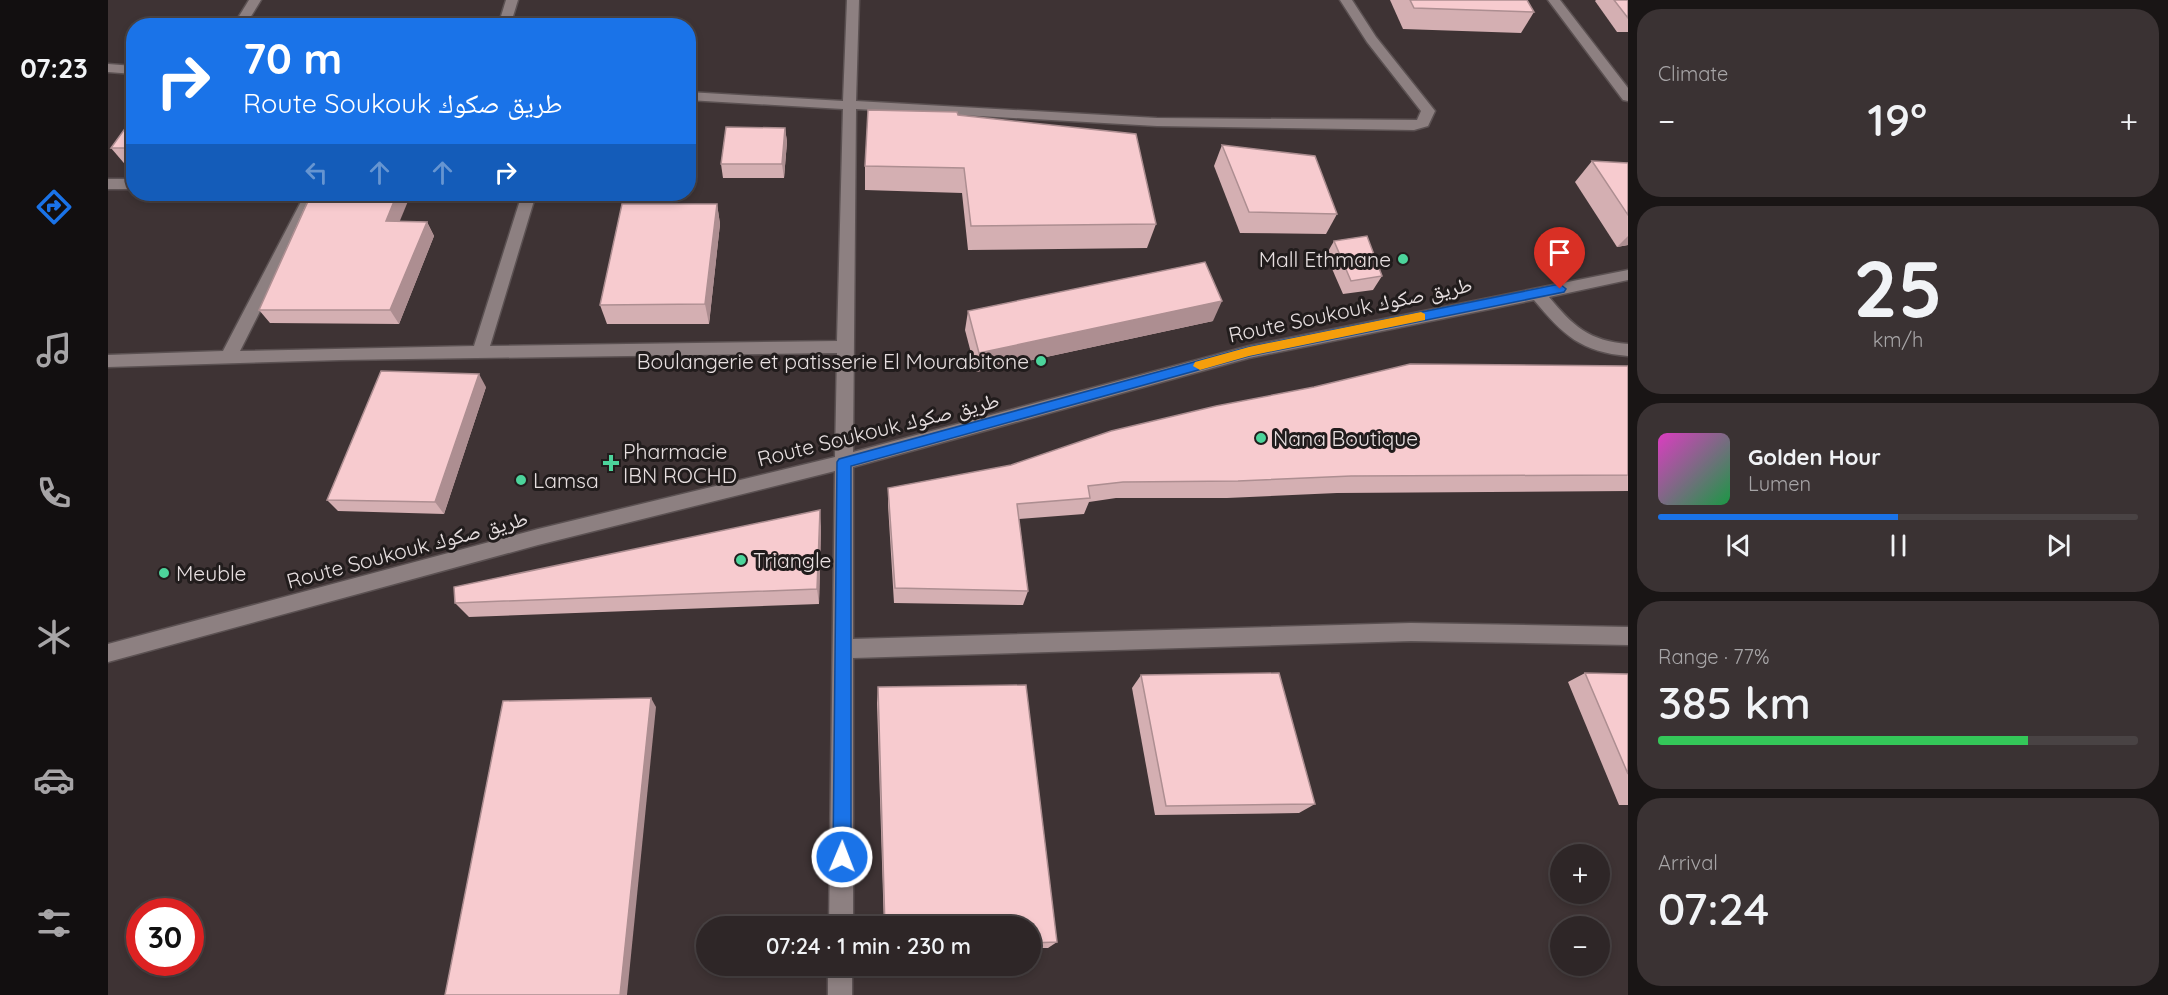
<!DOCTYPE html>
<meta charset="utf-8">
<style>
body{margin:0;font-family:Quicksand,"Noto Naskh Arabic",sans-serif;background:#3a3233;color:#f1f3f6;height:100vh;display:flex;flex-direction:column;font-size:22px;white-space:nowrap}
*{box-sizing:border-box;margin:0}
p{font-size:20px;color:#a7a5a7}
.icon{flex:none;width:33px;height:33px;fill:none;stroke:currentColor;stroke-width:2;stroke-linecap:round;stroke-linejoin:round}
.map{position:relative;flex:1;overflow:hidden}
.drawer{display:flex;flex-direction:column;gap:9px;padding:9px;background:#191515;width:540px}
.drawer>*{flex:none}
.banner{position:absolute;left:18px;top:18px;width:570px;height:183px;border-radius:24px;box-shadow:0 3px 9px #0003,0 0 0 2px #494344;background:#1a73e8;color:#fff;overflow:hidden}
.controls{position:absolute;left:1442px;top:844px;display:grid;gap:12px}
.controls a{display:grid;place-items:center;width:60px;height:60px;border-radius:50%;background:#2e2627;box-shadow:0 3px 9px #0003,0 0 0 2px #494344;font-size:30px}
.speed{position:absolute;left:18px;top:898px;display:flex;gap:12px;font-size:30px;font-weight:700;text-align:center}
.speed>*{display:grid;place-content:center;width:78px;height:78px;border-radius:50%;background:#2e2627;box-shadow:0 3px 9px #0003,0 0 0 2px #494344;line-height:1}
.speed .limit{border:9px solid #d22;background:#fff;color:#111}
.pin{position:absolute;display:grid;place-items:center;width:51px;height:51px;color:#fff;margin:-62px -26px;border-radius:50% 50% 50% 0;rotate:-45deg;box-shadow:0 0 6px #0007}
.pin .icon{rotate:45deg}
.me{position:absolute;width:66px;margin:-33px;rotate:1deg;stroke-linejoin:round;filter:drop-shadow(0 0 4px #0008)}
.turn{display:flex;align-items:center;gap:21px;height:126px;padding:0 18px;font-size:27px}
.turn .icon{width:78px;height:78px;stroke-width:2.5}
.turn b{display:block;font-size:42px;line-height:51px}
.lanes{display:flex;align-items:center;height:57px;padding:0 18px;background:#0003;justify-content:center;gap:30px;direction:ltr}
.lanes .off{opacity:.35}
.big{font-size:45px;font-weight:600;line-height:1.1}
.drawer .widget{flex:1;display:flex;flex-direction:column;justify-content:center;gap:9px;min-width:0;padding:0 21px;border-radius:24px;background:#3a3233}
.drawer .dial{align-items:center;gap:0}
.dial b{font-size:78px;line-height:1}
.song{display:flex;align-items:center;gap:18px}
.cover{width:72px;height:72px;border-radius:9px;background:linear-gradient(135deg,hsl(310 70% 55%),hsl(140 70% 35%))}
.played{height:6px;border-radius:3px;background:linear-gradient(90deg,#1a73e8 50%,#494344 50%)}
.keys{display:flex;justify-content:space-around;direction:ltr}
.heat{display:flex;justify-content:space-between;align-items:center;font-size:33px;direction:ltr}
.charge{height:9px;border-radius:4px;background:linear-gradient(90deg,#34c759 77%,#494344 0)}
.trip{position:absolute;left:588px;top:916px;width:345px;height:60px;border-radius:30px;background:#2e2627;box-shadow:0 3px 9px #0003,0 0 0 2px #494344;font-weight:600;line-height:60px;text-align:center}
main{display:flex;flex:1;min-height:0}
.menu{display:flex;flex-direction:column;width:108px;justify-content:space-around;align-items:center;background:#120f10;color:#a7a5a7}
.menu .icon{width:42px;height:42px}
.menu .selected{color:#1a73e8}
.menu b{font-size:27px;color:#f1f3f6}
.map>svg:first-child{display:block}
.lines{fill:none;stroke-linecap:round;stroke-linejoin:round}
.minor-casing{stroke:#5b5152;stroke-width:3}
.minor{fill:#8d8081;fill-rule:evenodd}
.wall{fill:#d4afb2}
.shaded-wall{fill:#ad8e91}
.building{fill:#f7cbcf;stroke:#ad8e91;stroke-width:1.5}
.route{fill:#1a73e8;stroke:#114b97;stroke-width:1.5}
.slow{fill:#f59e0b}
.poi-dot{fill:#4cd49b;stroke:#211c1c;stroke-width:2}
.labels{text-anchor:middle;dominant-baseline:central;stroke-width:6;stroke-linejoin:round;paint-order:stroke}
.poi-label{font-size:21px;fill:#e7dfe0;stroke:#211c1c;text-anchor:start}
.street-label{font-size:21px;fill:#e7dfe0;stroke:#211c1c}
</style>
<main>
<nav class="menu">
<b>07:23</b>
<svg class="icon selected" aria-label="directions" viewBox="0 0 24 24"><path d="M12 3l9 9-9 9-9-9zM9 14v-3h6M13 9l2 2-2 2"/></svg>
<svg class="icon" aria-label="music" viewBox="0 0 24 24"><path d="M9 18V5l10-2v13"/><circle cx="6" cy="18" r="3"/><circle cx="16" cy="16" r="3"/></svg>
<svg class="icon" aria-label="phone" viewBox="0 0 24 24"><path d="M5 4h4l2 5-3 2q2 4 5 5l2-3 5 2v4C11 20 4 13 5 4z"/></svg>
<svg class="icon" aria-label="climate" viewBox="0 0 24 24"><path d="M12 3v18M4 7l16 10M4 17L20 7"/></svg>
<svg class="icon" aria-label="car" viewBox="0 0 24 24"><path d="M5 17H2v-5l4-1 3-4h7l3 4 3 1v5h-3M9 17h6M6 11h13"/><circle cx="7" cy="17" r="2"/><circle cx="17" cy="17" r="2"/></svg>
<svg class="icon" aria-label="filters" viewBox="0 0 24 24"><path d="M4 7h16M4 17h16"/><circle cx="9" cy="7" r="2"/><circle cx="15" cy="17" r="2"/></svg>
</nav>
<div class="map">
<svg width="1520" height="995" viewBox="0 0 1520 995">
<rect width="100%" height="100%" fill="#3e3334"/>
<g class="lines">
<g class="minor-casing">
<g id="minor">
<polygon points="141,0 153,0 137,26 125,26"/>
<polygon points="398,0 410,0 402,26 390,26"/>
<path d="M 739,0 L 751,0 L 748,101 L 1049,118 L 1309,120 L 1313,111 L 1259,42 L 1232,0 L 1244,0 L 1268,37 L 1327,111 L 1320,126 L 1306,130 L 1049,126 L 748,109 L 745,452 L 1141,346 L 1520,270 L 1520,280 L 1441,297 C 1465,326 1481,341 1520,344 L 1520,356 C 1473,352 1455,335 1426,300 L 1141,358 L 745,467 L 745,639 L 1303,623 L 1520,627 L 1520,645 L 1303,641 L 745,658 L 745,927 L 721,927 L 727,471 L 430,545 L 0,662 L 0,644 L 430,529 L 727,457 L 729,353 L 233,360 L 0,367 L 0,355 L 115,351 L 197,194 L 211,194 L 132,351 L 366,346 L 414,194 L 428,194 L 382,346 L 729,341 L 735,109 L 580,100 L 580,92 L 735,101 Z"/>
<polygon points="1440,0 1452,0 1520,88 1520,101 1515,100"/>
<polygon points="0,64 26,66 26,74 0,72"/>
<rect x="0" y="179" width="26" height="10"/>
<rect x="720" y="966" width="24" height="29"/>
</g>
</g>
<use href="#minor" class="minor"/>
</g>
<g class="wall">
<polygon points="1282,0 1419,0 1426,12 1413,33 1295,29"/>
<polygon points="1488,0 1520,0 1520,32 1509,32 1487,1"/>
<polygon points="850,115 1048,224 1039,248 860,250 854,193 757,190 757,166"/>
<polygon points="26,116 26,169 21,169 3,148"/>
<polygon points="677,128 679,142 676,178 615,178 613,164"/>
<polygon points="1114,145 1229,214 1218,234 1132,233 1106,166"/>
<polygon points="1484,161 1520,163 1520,245 1509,247 1467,182"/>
<polygon points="199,194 292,221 319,222 326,236 291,324 162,323 151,310 199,202 197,199"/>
<polygon points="609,204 612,224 601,324 499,324 492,305"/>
<polygon points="1226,241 1274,276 1265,290 1235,294 1218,255"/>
<polygon points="860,311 1105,321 868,372 857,330"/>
<polygon points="1520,366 1520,491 1229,493 1119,498 1008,498 981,502 976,514 911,519 920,591 915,605 786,603 780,505 780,488"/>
<polygon points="378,387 336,514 230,511 219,500"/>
<polygon points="713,526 711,604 361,617 347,603"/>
<polygon points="1477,673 1520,674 1520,805 1511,805 1460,682"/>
<polygon points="1033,675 1207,804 1191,813 1047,815 1024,688"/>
<polygon points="770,687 949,942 940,948 922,948 922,927 776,927 769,703"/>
</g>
<g class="shaded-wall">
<polygon points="677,128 679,142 676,178 674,164"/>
<polygon points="289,194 303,194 286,235 278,221"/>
<polygon points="609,204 612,224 601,324 597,304"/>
<polygon points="319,222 326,236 291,324 282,310"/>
<polygon points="1520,236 1520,245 1509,247"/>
<polygon points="1114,301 1105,321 868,372 871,353"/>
<polygon points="371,374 378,387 336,514 327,502"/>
<polygon points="712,510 713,526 711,604 709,589"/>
<polygon points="543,698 548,707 519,995 512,995"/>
</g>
<g class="building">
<polygon points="1302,0 1419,0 1426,12 1306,8"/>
<polygon points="1506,0 1520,0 1520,18"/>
<polygon points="760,110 849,112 850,115 1028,134 1048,224 863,226 856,168 757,166"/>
<polygon points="26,116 26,148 3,148"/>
<polygon points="618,127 677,128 674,164 613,164"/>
<polygon points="1114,145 1207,156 1229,214 1141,212"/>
<polygon points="1484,161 1520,163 1520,215"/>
<polygon points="199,194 289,194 278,221 319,222 282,310 151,310 201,199 197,199"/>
<polygon points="514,204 609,204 597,304 492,305"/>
<polygon points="1259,236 1274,276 1243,281 1226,241"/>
<polygon points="1097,262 1114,301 871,353 860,311"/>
<polygon points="1302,364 1520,366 1520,475 1243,476 1130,481 1015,482 980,486 982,498 909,504 920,591 787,588 780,488 903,465 1003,431 1108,406 1206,387"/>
<polygon points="273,371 371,374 327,502 219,500"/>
<polygon points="712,510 709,589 347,603 346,587"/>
<polygon points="1171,673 1207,804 1058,806 1033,675"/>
<polygon points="1477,673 1520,674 1520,774"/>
<polygon points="918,685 949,942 922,943 922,927 777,927 770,687"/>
<polygon points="543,698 512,995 337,995 395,701"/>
</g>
<polygon class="route" points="1452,284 1458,289 1456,292 1141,356 743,466 743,857 740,863 734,866 728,863 725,857 729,462 731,459 1141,347"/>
<polygon class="slow" points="1313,312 1317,314 1317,320 1141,356 1092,370 1085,366 1087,362 1141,347"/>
<g class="poi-dot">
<circle cx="1295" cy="259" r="6"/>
<circle cx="933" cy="361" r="6"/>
<circle cx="1153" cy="438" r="6"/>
<path d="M500 454h6v6h6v6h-6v6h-6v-6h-6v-6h6z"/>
<circle cx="413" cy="480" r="6"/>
<circle cx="633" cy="560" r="6"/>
<circle cx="56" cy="573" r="6"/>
</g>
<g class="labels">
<g class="poi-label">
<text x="1283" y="259" text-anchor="end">Mall Ethmane</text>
<text x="921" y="361" text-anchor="end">Boulangerie et patisserie El Mourabitone</text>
<text x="1165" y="438">Nana Boutique</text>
<text x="515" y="451">Pharmacie<tspan x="515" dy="24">IBN ROCHD</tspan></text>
<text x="425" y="480">Lamsa</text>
<text x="645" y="560">Triangle</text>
<text x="68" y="573">Meuble</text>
</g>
<g class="street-label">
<text transform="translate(1242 309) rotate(-12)">Route Soukouk طريق صكوك</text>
<text transform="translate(770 429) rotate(-14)">Route Soukouk طريق صكوك</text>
<text transform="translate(299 549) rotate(-15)">Route Soukouk طريق صكوك</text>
</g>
</g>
</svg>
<div class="controls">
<a>+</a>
<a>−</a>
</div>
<div class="speed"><div class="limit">30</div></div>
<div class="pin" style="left:1452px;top:289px;background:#d93025"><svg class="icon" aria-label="arrive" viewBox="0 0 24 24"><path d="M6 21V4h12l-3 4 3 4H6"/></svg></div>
<svg class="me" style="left:734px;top:857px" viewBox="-20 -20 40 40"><circle r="17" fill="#1a73e8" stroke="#fff" stroke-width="3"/><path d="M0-11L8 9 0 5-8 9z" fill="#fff"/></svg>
<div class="trip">07:24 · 1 min · 230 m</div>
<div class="banner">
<div class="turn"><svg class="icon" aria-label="right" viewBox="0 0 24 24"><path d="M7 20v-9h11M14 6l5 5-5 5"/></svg><div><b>70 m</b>Route Soukouk طريق صكوك</div></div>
<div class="lanes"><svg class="icon off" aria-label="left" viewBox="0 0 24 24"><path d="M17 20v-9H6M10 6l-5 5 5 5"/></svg><svg class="icon off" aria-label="ahead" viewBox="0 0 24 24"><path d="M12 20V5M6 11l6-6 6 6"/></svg><svg class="icon off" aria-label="ahead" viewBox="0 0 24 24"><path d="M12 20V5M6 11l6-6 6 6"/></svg><svg class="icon" aria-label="right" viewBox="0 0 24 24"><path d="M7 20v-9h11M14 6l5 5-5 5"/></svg></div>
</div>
</div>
<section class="drawer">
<div class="widget"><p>Climate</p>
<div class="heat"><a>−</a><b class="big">19°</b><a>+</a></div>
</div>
<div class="widget dial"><b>25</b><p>km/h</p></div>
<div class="widget">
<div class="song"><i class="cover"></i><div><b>Golden Hour</b><p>Lumen</p></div></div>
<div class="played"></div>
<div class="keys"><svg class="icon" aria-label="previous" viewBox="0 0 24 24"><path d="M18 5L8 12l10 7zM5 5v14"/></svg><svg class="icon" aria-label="pause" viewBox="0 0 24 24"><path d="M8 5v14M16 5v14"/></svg><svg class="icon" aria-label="next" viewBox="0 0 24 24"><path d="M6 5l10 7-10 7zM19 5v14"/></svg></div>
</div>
<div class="widget"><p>Range · 77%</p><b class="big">385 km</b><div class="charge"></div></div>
<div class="widget"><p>Arrival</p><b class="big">07:24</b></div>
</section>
</main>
